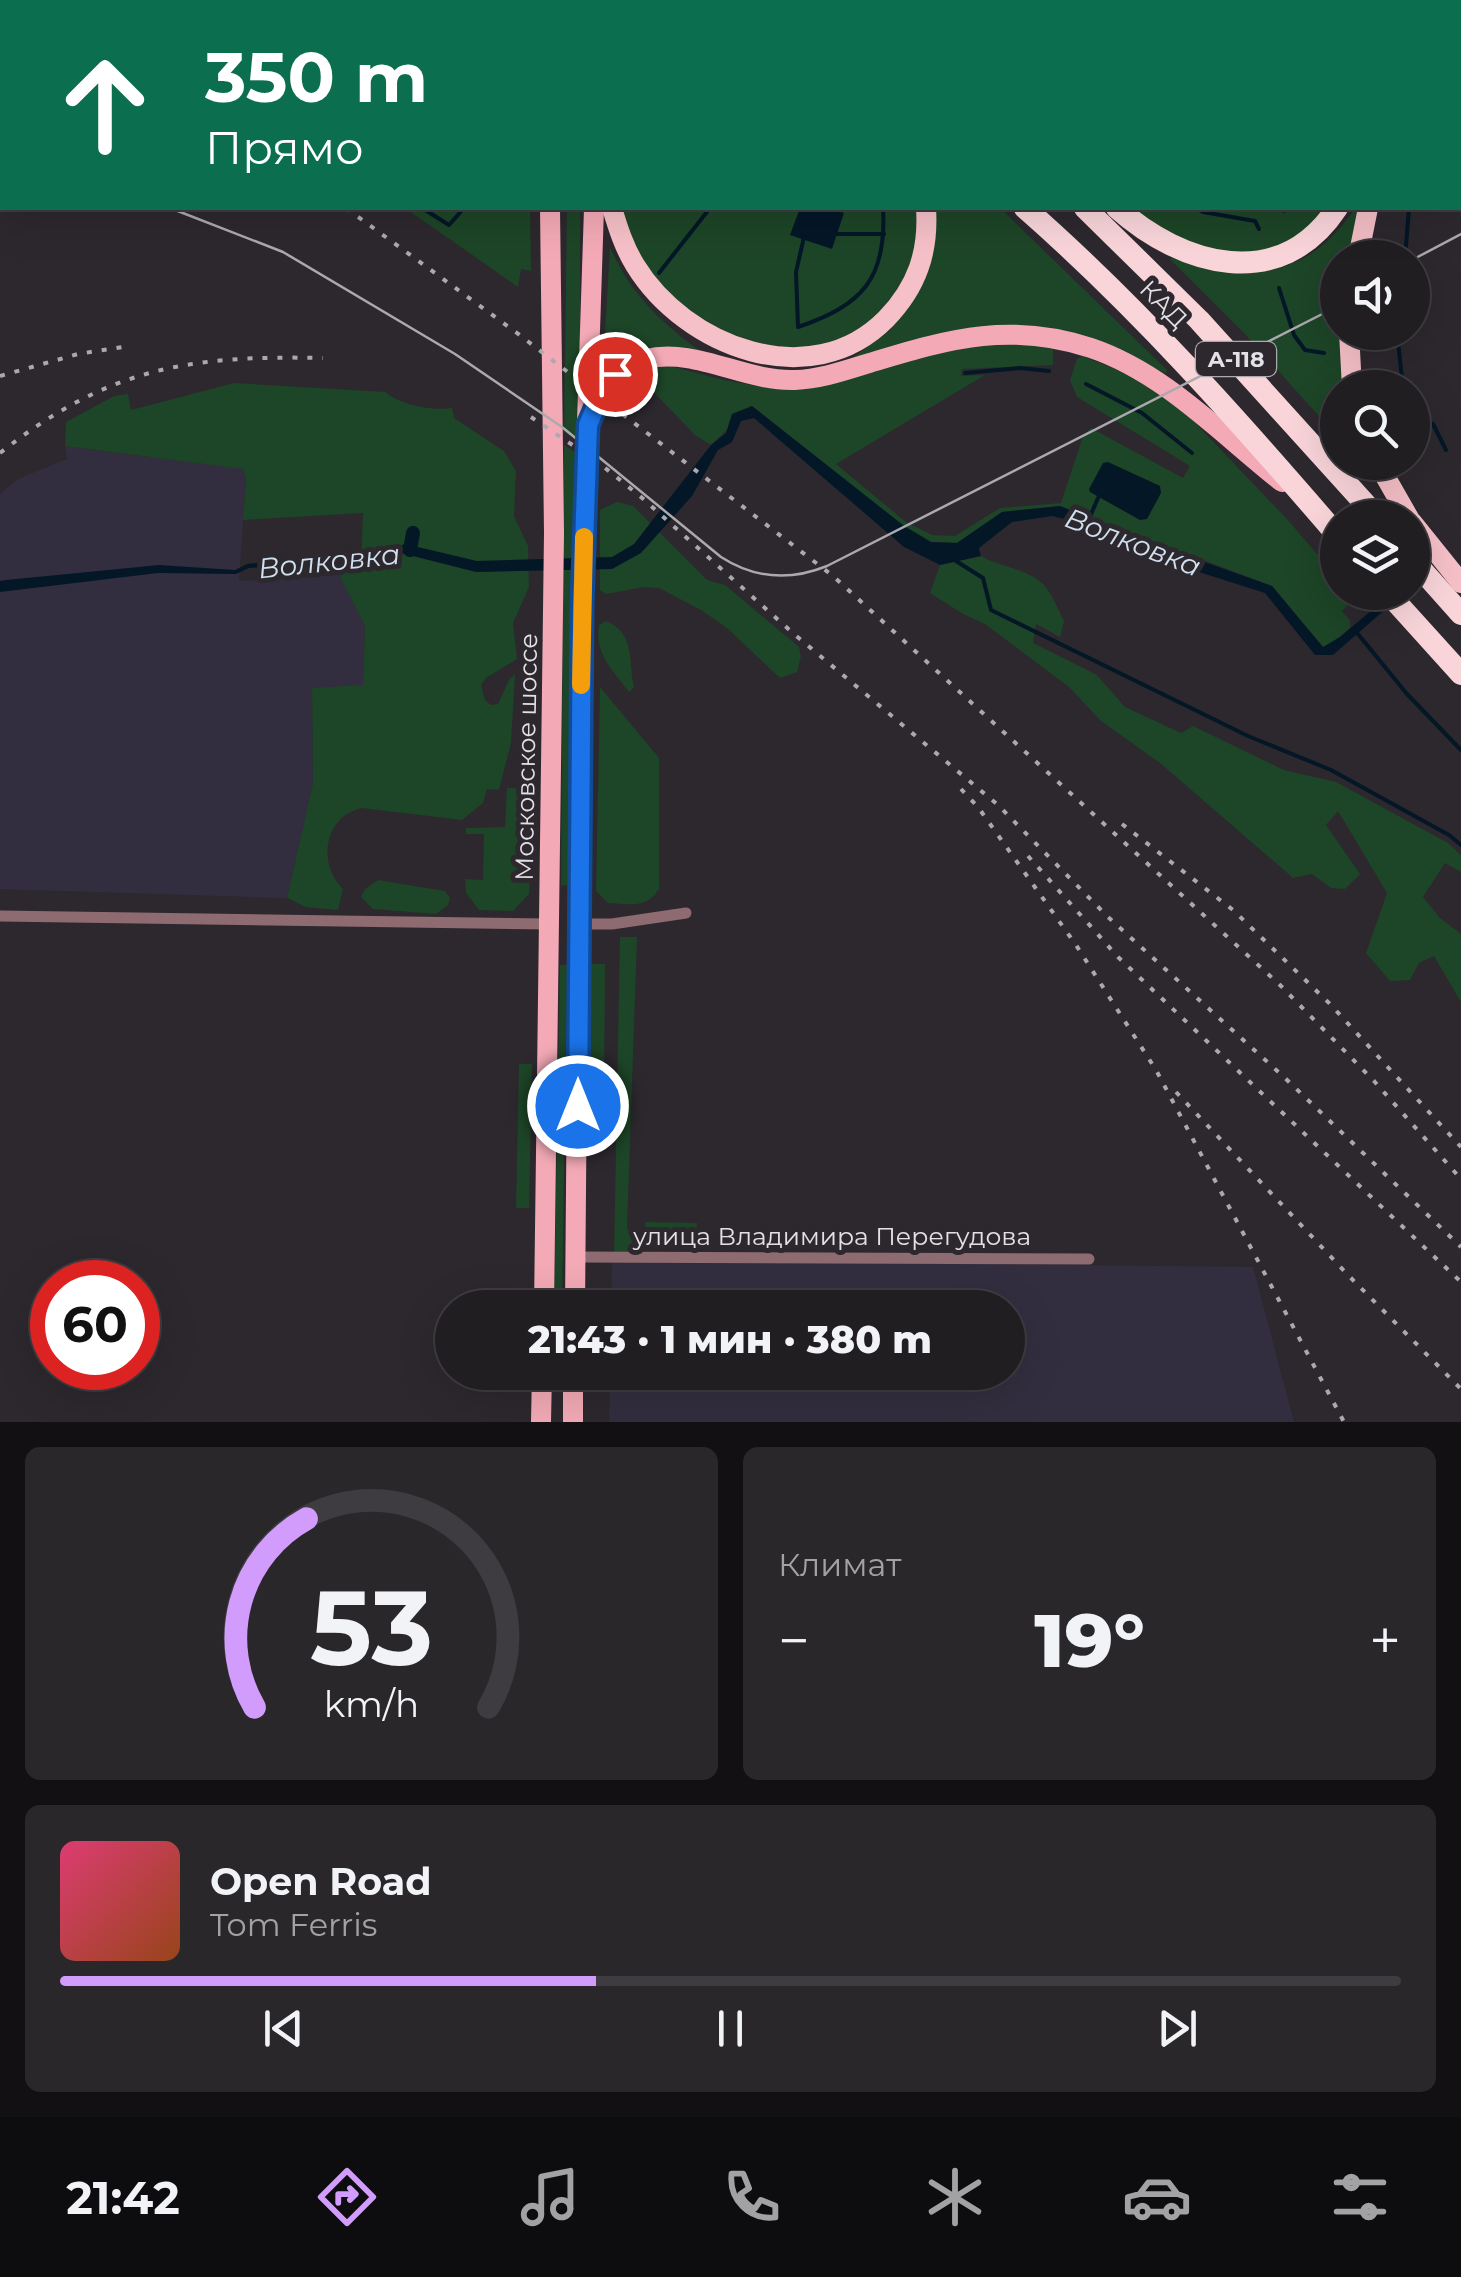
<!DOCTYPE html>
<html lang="ru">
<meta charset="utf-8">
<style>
body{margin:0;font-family:Montserrat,sans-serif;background:#29272a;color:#f1f3f6;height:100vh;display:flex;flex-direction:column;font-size:38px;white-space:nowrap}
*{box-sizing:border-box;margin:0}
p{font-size:32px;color:#a2a2a5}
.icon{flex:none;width:55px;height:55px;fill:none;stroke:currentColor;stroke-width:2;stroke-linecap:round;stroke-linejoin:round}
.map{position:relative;height:1422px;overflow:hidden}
.sheet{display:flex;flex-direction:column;gap:25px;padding:25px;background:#121013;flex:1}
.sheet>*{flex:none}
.guide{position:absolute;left:0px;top:0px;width:1462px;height:210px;box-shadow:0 10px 40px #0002,0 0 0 2px #3e3c40;background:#0b6e4f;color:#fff;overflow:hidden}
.controls{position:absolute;left:1320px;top:240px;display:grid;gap:20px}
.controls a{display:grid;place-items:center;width:110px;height:110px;border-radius:50%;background:#211e22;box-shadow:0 10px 40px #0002,0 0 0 2px #3e3c40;font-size:50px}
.speed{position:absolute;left:30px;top:1260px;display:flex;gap:20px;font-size:50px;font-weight:700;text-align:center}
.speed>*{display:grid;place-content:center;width:130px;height:130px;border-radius:50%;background:#211e22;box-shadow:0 10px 40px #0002,0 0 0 2px #3e3c40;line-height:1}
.speed .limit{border:15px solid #d22;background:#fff;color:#111}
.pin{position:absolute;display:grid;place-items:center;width:85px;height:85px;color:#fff;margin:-42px;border:5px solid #fff;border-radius:50%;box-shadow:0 2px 10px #0007}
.me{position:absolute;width:110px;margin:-55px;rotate:0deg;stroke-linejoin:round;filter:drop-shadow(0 0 8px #0008)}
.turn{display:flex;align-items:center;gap:35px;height:210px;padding:0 40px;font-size:45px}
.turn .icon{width:130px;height:130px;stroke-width:2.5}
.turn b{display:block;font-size:70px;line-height:85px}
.big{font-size:75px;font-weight:800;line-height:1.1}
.sheet .card{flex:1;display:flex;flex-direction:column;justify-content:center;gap:15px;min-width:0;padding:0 35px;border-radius:15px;background:#29272a}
.sheet .dial{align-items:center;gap:0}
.dial svg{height:260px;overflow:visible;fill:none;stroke:#3e3c40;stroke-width:7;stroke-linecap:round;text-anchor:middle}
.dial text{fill:#f1f3f6;stroke:none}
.song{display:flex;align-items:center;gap:30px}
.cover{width:120px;height:120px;border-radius:15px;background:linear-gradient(135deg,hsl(340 70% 55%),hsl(20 70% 35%))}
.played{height:10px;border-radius:5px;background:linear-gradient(90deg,#d29cfd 40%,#3e3c40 40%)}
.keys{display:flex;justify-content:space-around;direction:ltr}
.heat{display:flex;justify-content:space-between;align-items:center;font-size:55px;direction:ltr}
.sheet .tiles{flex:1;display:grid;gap:25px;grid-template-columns:1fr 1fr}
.card:last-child{grid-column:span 2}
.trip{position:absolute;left:435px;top:1290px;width:590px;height:100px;border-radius:50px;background:#211e22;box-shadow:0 10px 40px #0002,0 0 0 2px #3e3c40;font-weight:800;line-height:100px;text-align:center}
.dock{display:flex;height:160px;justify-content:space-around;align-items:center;background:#0d0c0e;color:#a2a2a5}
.dock .icon{width:70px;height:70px}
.dock .selected{color:#d29cfd}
.dock b{font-size:45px;color:#f1f3f6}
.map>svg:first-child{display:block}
.commercial{fill:#332e3f}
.green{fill:#1d4527}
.water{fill:#041727}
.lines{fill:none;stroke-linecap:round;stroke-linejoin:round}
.stream{stroke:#041727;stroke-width:4}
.canal{stroke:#041727;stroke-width:14}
.minor{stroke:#8e6b70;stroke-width:11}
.primary{stroke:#f3aab6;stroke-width:20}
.trunk{stroke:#f6c0c8;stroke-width:20}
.motorway{stroke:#f9d5da;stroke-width:22}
.tram{stroke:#aca9ae;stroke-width:2.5}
.rail{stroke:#aca9ae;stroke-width:4;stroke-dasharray:5 10;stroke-linecap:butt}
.route-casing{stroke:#114b97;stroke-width:25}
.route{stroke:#1a73e8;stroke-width:18}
.slow{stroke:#f59e0b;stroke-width:18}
.labels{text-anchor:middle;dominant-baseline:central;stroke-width:10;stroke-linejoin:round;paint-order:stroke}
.shield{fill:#2c282e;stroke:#acaaae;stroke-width:2.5}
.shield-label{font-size:22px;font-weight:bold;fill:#e3e1e5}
.street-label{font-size:25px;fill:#e3e1e5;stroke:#2c282e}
.water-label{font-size:28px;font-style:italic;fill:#d1e0ef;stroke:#2c282e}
</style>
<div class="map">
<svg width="1461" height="1422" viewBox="0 0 1461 1422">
<rect width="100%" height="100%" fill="#2c282e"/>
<g class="commercial">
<polygon points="65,446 244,469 246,478 239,581 339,575 365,626 363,686 312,689 313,783 287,898 0,889 0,494 18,479 67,459"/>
<polygon points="612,1260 1253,1267 1294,1422 609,1422 610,1373 1008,1372 1008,1308 611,1307"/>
</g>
<g class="green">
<polygon points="0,0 439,0 441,2 2,2 2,14"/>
<polygon points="405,208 530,208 531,271 521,269 518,287"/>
<polygon points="567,208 580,208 580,394 576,439 564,432"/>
<polygon points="617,208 917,208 918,238 913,263 883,313 837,345 782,353 725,336 683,307 649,274"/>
<polygon points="934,208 1000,208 1167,370 1166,373 1051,331 847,362 889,331 907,308"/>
<polygon points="1124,208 1274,208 1284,214 1291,208 1325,208 1312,226 1270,251 1210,255"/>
<path d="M 1355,208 L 1362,208 L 1352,257 L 1338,258 L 1338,332 L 1346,333 L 1349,387 L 1338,388 L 1337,436 L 1244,333 L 1170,259 L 1173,257 C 1245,285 1311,277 1355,208 Z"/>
<path d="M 610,247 C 630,294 664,326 706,355 C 654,348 649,343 603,367 Z"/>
<polygon points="989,343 1025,344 1053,349 1053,365 962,369 961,376 985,375 836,464 906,522 932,535 955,536 1000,508 1061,503 1083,436 1091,428 1183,478 1190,466 1077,397 1070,380 1077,359 1082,356 1128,374 1181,408 1285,517 1337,577 1338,592 1351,593 1355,597 1342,611 1350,621 1350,628 1330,645 1323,647 1272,586 1060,506 1002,512 957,543 931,542 904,526 752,406 711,445 695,435 639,377 630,375 648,367 666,365 724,380 769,388"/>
<path d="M 234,383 L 385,392 C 401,405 431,411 452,408 L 454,418 L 504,451 L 516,471 L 514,516 L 528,546 L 529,587 L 513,623 L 517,659 L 486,678 L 481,685 L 485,700 L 491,705 L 498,704 L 509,680 L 515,674 L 511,743 L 499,790 L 487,789 L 483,803 L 462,820 L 362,808 C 324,816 317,864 343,889 L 338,910 L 306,907 L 287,898 L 313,783 L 312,688 L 363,685 L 365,626 L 339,575 L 361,567 L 363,513 L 243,520 L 246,478 L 243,469 L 65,446 L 66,422 L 114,396 L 128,394 L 131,410 Z"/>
<polygon points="564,445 575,452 568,885 561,886"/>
<polygon points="617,502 633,506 707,580 725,585 799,647 801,656 797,672 780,678 727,628 701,610 659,588 644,587 606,594 600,590 600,510"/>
<path d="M 981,556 C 1000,567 1025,568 1043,584 C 1052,593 1058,610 1064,621 L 1060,637 L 1036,624 L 1033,643 L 1097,675 L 1125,707 L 1181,733 L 1193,726 L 1284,770 L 1336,782 L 1448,843 L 1461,855 L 1461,872 L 1445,863 L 1423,897 L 1440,918 L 1461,934 L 1461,1002 L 1434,956 L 1419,963 L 1410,980 L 1390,981 L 1366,953 L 1387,893 L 1338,811 L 1326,825 L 1360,874 L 1345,889 L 1331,888 L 1312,874 L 1293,878 L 1160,763 L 1101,721 L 1069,687 L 985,624 L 963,614 L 930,593 L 940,565 Z"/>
<path d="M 606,621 C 636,633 628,662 634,687 L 629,692 C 613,670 594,654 599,625 Z"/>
<path d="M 600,687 L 659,758 L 659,889 C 647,909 629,904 608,903 L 596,891 Z"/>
<polygon points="507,788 534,789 529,894 513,911 479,910 466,893 465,879 483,880 484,834 466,834 466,828 505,827"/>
<polygon points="378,880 445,891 450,898 448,905 436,914 373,909 361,897 365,889"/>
<polygon points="620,937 637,937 627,1229 633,1230 633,1247 629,1254 614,1254"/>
<polygon points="591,964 605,964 604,1093 589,1092"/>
<polygon points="560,965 567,965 562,1307 554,1308"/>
<polygon points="519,1064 532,1064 529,1208 516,1208"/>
<path d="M 645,1222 L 697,1223 L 696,1241 C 684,1250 657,1250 645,1242 Z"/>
</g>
<g class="water">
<polygon points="800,208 829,208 844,213 832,249 790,235"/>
<polygon points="752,406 904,526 931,542 957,543 1002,512 1060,506 1137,538 1272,586 1323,647 1340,637 1392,593 1404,593 1333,655 1315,655 1265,593 1133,551 1100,531 1076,522 1052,516 1012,522 979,548 981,556 940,565 904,547 754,418 741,421 732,442 718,450 692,496 641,553 612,569 476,572 401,553 374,564 349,562 249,568 236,574 158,573 0,592 0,581 6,580 159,565 235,570 247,564 313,557 372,557 405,544 477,561 612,557 634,544 711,445 726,433 732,414"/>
<polygon points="1108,462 1160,486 1161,493 1147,519 1140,520 1090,492 1089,489 1103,463"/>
</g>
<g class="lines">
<g class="stream">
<polyline points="342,0 345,2"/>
<polyline points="420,0 424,2"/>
<polyline points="499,0 503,2"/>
<polyline points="667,0 668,2"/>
<polyline points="952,0 955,2"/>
<polyline points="1338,0 1341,2"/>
<polyline points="0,2 2,3"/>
<polyline points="509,2 512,0"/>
<polyline points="621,2 621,0"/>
<polyline points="422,208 449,225 464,208"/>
<polyline points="1196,208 1203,212 1255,221 1259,229"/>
<polyline points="832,234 884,234"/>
<path d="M 804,237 L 796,272 L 798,327 C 863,305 887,278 883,208"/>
<polyline points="1405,258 1409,208"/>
<polyline points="659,273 710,208"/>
<polyline points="1279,288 1294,335 1305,350 1324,353"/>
<polyline points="1397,332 1403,388"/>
<polyline points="965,373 1020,368 1049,371"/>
<polyline points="1086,384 1142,413 1192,453"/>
<polyline points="1412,429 1433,424 1446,450"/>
<polyline points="1088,521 1098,498"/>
<polyline points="956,561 983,578 991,610 1248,736 1331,770 1449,835 1461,845"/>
<polyline points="1358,634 1407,694 1461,750"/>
</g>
<polyline class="canal" points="410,550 413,533"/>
<g class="minor">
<polyline points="0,916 549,924"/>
<polyline points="579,924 612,924 686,913"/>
<polyline points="575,1257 1089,1259"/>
</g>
<g class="primary">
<polyline points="452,0 455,2"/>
<polyline points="559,2 560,0"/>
<path d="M 594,409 C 602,384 620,365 646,359 C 695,347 745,382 795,380 C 823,379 849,369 876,361 C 952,338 1012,322 1091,348 C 1165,373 1221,434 1282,482"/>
<polyline points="544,1308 554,533 550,208"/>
<polyline points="575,1308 581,606 594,208"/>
<polyline points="541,1422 542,1372"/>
<polyline points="573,1422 573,1372"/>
</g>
<g class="trunk">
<polyline points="1279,0 1283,2"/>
<polyline points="597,2 598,0"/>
<path d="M 612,208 C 618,228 624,247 635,265 C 685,347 811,395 886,319 C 917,287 929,252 926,208"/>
<polyline points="1358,258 1368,208"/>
<polyline points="1349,332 1352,388"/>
<polyline points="1377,462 1409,518"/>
<polyline points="1412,522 1461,583"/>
</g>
<g class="motorway">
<polyline points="770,0 774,2"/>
<polyline points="839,0 843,2"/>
<polyline points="1238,0 1242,2"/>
<path d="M 1025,208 C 1139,308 1239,421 1338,536"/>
<polyline points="1085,208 1199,320 1378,518"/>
<path d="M 1117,208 C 1182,266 1280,294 1337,208"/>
<polyline points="1412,559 1461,614"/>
<polyline points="1387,592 1461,674"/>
</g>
<g class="tram">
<polyline points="0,130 2,131"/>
<path d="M 170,208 L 283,252 L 455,354 L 562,427 L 721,557 C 755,579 790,581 827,566 L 1338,306"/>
<polyline points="1412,260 1461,234"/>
</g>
<g class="rail">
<polyline points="0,33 2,34"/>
<polyline points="346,208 517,333 833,576 1280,985 1374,1081 1461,1179"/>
<polyline points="0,376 78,354 129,346"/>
<polyline points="531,417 599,463 641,497 794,634 998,805 1108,917 1285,1078 1461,1247"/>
<path d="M 0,453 C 108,368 188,355 323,358"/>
<polyline points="961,789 978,807 1076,945 1156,1070 1344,1422"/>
<polyline points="1122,824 1233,910 1330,1004 1461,1147"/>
<polyline points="1028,856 1118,957 1461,1282"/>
<polyline points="1176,1092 1348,1275 1461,1389"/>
</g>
</g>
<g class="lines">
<g class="route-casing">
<polyline id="route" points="578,1106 582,606 588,425 604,387 615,374"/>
</g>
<use href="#route" class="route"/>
<polyline class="slow" points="581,685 584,537"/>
</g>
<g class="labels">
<rect class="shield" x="1196" y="342" width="80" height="34" rx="8"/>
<g class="shield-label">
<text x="1236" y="359">А-118</text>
</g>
<g class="street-label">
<text transform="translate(1164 304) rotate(45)">КАД</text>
<text transform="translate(526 757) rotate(-89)">Московское шоссе</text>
<text x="832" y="1236">улица Владимира Перегудова</text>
</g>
<g class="water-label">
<text transform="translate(1133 542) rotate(21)">Волковка</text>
<text transform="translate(329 561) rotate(-6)">Волковка</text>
</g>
</g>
</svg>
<div class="controls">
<a><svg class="icon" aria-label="sound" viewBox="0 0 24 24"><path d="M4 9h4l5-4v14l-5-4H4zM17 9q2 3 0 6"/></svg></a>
<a><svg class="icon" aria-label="search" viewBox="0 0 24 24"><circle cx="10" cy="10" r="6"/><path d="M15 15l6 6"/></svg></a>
<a><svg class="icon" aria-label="layers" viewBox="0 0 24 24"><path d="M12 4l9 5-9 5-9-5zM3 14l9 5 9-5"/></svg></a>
</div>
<div class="speed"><div class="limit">60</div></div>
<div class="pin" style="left:615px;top:374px;background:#d93025"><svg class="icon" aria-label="arrive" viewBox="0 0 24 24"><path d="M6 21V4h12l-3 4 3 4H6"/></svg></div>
<svg class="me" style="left:578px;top:1106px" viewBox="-20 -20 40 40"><circle r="17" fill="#1a73e8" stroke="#fff" stroke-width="3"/><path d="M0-11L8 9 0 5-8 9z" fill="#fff"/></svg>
<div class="trip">21:43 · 1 мин · 380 m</div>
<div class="guide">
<div class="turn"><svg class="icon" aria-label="ahead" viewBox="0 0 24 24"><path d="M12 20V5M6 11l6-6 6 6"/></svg><div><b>350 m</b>Прямо</div></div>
</div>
</div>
<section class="sheet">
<div class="tiles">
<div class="card dial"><svg viewBox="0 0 100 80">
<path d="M14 69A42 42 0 1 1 86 69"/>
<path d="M14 69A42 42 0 0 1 30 11" stroke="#d29cfd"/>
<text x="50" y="56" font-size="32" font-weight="700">53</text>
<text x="50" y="72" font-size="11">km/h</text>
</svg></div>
<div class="card"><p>Климат</p>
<div class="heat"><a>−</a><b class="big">19°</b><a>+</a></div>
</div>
<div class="card">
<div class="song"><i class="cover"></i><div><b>Open Road</b><p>Tom Ferris</p></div></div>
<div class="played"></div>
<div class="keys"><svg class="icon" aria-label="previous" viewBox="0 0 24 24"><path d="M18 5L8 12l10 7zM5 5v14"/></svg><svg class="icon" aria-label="pause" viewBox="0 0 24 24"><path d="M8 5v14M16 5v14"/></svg><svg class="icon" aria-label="next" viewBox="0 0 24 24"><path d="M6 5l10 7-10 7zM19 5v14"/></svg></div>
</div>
</div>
</section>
<nav class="dock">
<b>21:42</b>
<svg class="icon selected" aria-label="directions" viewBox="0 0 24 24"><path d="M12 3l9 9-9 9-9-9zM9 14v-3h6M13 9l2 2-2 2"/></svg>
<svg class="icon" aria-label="music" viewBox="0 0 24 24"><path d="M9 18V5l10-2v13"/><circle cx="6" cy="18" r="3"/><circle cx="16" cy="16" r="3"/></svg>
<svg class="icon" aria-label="phone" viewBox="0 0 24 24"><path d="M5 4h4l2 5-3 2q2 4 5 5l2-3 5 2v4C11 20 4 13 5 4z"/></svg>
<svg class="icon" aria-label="climate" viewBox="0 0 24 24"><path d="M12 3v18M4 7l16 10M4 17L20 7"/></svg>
<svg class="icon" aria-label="car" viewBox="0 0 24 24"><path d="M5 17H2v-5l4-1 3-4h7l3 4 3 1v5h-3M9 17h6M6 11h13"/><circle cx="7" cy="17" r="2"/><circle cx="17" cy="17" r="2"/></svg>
<svg class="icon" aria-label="filters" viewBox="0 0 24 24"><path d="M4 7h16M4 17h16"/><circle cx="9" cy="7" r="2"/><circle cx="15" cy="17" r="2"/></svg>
</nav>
